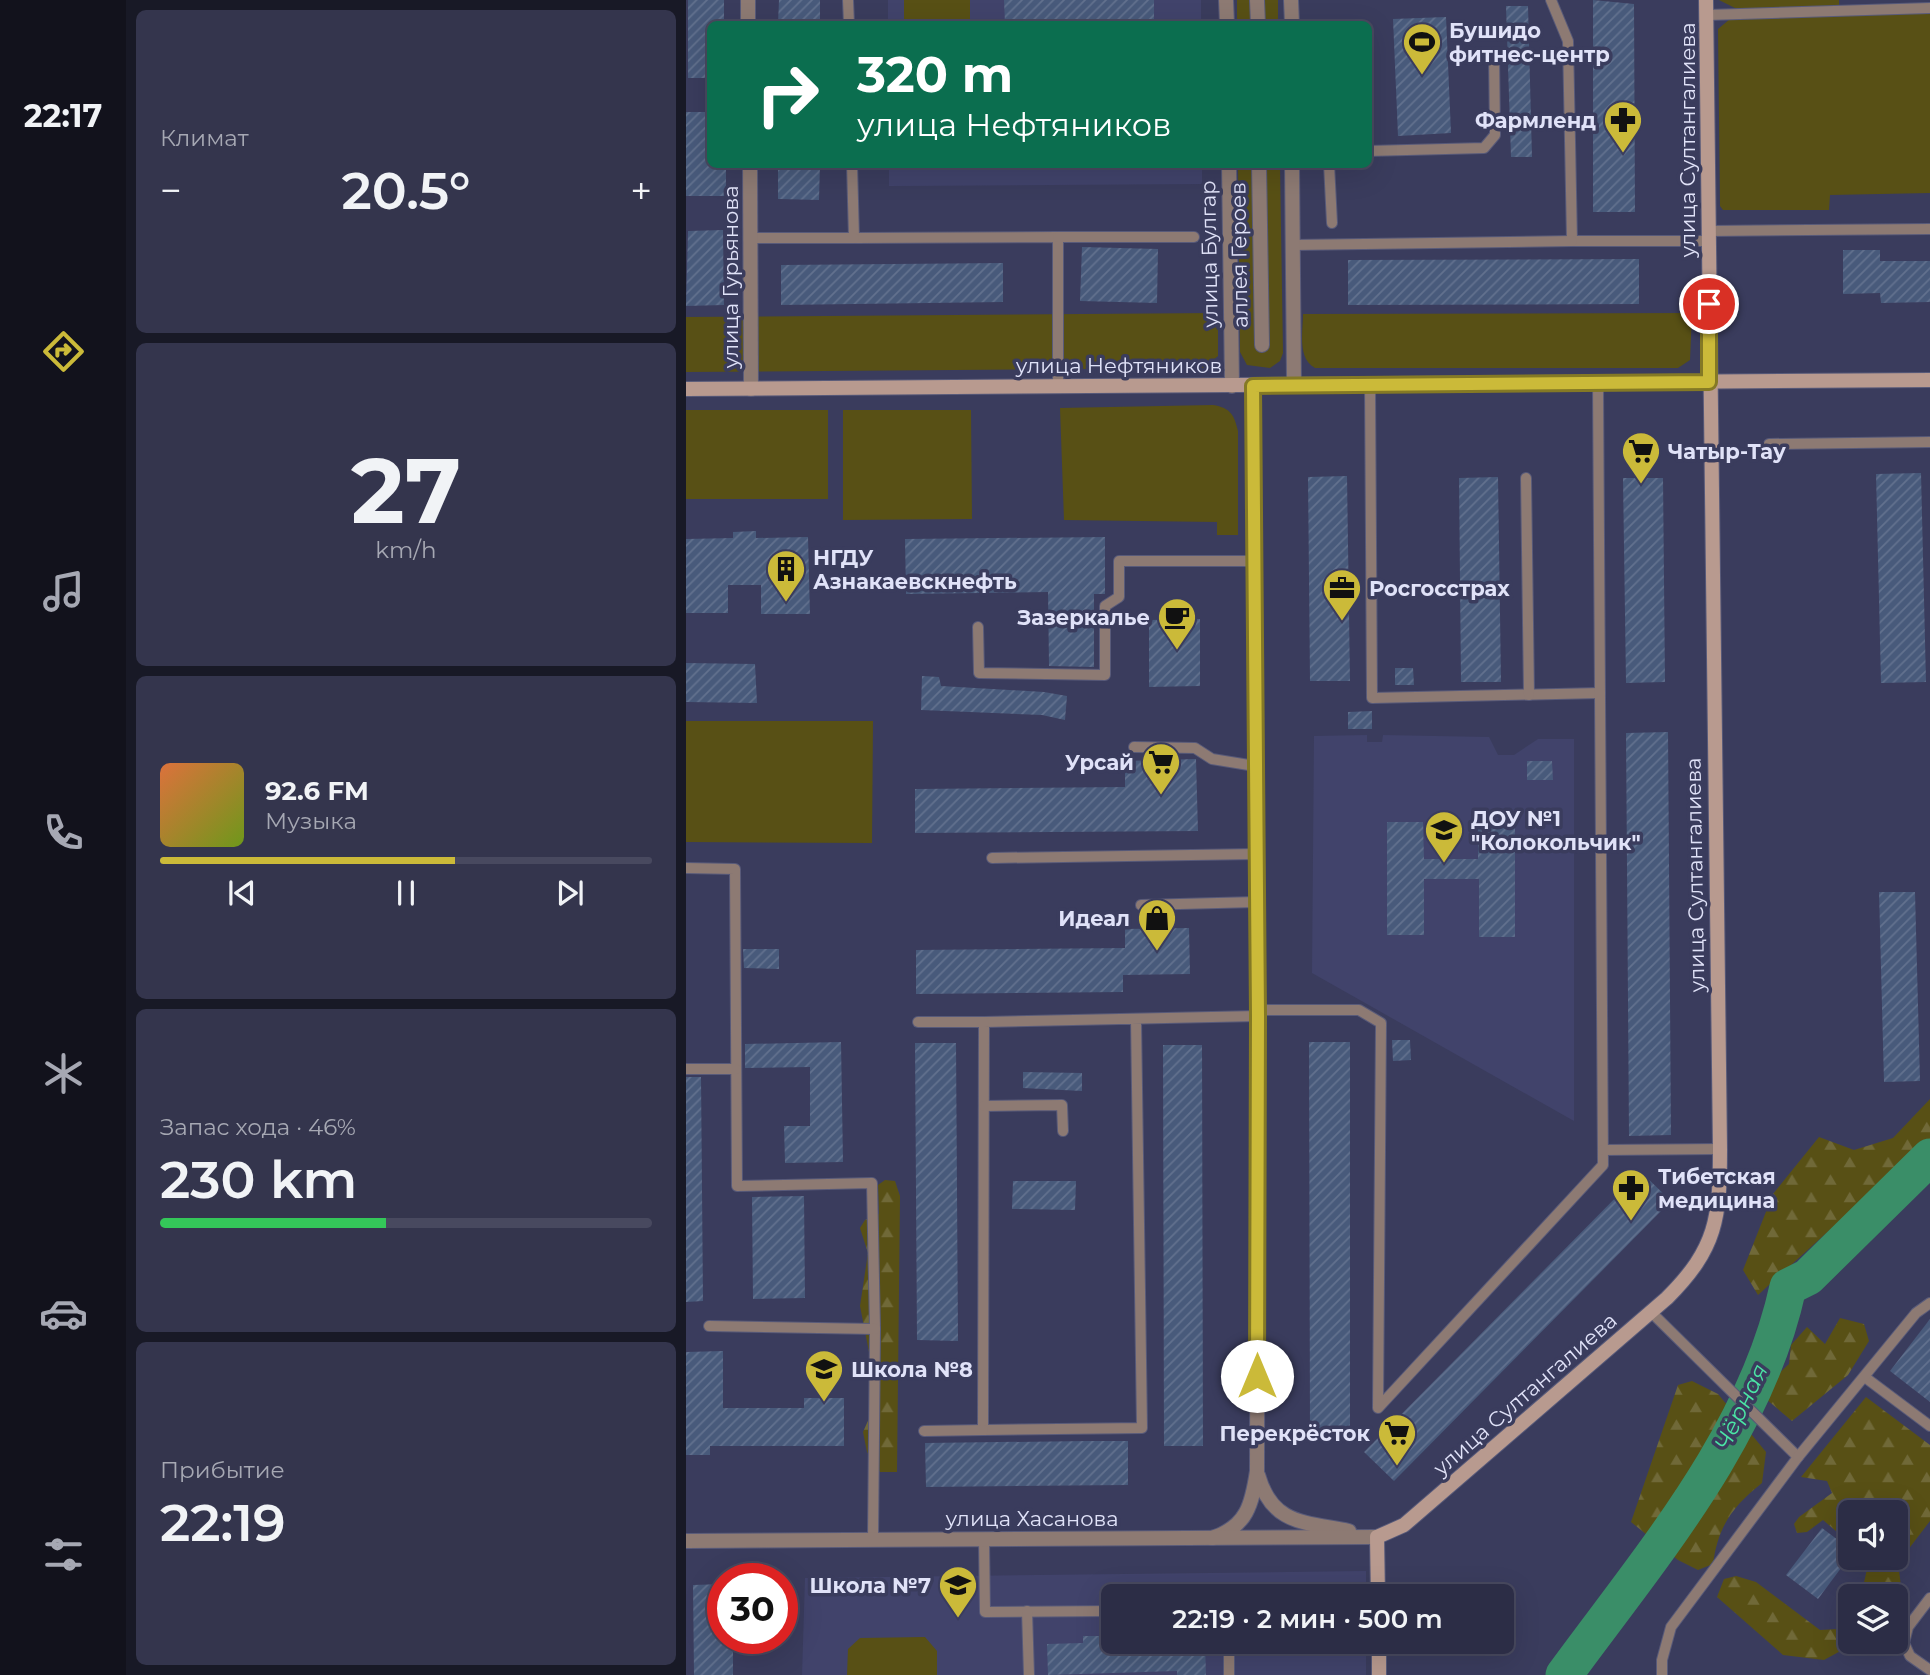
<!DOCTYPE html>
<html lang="ru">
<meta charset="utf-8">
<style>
body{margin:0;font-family:Montserrat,sans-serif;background:#34354d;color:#f1f3f6;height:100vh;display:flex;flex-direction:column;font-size:26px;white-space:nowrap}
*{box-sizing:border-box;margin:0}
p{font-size:23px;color:#a6a8b3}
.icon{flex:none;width:38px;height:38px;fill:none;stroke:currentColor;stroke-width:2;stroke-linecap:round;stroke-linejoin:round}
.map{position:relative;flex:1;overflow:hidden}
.drawer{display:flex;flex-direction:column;gap:10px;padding:10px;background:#181926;width:560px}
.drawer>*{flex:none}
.top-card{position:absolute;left:21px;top:21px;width:665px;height:147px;border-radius:10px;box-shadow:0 7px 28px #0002,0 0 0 2px #48495f;background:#0b6e4f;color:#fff;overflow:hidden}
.tools{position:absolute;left:1152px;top:1500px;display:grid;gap:14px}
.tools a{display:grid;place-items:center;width:70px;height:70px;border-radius:10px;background:#2c2d46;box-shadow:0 7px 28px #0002,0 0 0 2px #48495f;font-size:35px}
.speed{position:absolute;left:21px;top:1563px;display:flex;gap:14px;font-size:35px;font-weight:700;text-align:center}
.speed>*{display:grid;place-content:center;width:91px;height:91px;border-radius:50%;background:#2c2d46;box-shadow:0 7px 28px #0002,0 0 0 2px #48495f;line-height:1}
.speed .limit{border:10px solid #d22;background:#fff;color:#111}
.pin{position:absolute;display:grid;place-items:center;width:60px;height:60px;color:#fff;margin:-30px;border:4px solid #fff;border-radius:50%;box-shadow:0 2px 7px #0007}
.me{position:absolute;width:77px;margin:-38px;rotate:0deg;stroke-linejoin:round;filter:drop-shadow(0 0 5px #0008)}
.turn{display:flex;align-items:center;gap:24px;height:147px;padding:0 35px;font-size:32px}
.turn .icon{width:91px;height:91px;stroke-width:2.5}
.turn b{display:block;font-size:49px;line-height:60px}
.big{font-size:52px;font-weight:600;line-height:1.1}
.drawer .tile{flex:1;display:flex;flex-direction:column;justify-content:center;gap:10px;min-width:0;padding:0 24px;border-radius:10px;background:#34354d}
.drawer .dial{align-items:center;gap:0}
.dial b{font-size:91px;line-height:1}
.song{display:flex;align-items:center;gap:21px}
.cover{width:84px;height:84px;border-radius:10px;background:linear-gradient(135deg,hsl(20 70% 55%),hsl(80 70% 35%))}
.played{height:7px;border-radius:4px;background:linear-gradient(90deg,#cbba39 60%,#48495f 60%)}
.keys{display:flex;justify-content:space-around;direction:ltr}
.heat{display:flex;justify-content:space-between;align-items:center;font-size:38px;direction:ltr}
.charge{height:10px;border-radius:5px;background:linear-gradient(90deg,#34c759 46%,#48495f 0)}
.trip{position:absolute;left:415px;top:1584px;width:413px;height:70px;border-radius:10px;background:#2c2d46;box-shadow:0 7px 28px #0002,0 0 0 2px #48495f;font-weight:600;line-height:70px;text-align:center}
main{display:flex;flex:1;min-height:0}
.dock{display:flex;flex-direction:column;width:126px;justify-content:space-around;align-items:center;background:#12121c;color:#a6a8b3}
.dock .icon{width:49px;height:49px}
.dock .active{color:#cbba39}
.dock b{font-size:32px;color:#f1f3f6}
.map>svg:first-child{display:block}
.built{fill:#41436b}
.green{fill:#585015}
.forest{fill:url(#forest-firs)}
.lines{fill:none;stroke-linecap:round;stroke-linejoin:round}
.river{stroke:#3a8e68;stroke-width:37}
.building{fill:url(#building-hatch)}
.lane-casing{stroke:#585a79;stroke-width:12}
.street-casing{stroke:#585a79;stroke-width:16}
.secondary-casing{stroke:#585a79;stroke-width:16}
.lane{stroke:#8d7a73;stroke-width:10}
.street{stroke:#8d7a73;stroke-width:14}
.secondary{stroke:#b89a8f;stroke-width:14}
.route-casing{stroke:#847925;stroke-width:18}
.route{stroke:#cbba39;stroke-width:12}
.labels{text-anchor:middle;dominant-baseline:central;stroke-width:7;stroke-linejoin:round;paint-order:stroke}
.poi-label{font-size:21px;font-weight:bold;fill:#e0e2f8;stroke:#3a3c5d;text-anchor:start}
.street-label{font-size:21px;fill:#e0e2f8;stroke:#3a3c5d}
.water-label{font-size:23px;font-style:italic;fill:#4be5a5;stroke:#3a3c5d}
</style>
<main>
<nav class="dock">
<b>22:17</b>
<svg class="icon active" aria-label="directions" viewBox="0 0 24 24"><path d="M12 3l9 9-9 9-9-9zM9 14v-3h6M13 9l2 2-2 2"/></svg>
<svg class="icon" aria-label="music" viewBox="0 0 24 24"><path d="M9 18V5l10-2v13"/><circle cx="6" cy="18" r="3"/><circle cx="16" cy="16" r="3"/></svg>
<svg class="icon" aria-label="phone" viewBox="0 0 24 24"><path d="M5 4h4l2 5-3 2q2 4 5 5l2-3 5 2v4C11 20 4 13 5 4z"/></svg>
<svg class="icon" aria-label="climate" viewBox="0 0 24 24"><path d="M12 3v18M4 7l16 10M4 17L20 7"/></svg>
<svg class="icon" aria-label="car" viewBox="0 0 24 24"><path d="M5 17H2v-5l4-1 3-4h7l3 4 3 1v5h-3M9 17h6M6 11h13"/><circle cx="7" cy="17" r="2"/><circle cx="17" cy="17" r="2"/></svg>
<svg class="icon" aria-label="filters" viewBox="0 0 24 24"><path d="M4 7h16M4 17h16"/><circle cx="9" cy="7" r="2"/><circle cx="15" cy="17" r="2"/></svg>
</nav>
<section class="drawer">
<div class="tile"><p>Климат</p>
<div class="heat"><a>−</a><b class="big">20.5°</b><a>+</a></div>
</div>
<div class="tile dial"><b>27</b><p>km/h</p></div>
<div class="tile">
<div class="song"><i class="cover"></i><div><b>92.6 FM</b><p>Музыка</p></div></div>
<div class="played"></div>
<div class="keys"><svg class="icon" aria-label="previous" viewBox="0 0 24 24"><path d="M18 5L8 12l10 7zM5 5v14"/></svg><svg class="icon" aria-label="pause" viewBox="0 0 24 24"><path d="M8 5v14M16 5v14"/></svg><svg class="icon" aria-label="next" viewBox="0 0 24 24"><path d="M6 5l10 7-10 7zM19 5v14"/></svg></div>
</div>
<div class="tile"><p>Запас хода · 46%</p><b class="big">230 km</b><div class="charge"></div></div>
<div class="tile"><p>Прибытие</p><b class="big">22:19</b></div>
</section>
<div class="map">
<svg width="1244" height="1675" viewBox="0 0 1244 1675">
<defs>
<pattern id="forest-firs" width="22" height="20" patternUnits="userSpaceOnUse" patternTransform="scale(1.75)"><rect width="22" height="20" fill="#585015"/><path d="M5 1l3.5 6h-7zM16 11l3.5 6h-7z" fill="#706938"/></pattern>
<pattern id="building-hatch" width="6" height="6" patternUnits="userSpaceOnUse" patternTransform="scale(1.75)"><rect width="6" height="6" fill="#485a7b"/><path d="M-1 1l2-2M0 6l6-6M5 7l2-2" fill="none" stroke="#62718e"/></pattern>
</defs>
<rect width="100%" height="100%" fill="#3a3c5d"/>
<g class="built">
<rect x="202" y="0" width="313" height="24"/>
<polygon points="203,165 516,165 516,184 203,186"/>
<polygon points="681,735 681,742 696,742 697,735 803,737 812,755 828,755 852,739 888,739 888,1121 626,973 628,736"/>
<polygon points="680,1571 680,1596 427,1596 427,1642 680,1642 680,1675 116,1675 119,1578"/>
</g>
<g class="green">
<rect x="218" y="0" width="66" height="24"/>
<rect x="551" y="0" width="41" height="24"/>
<polygon points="1033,0 1153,0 1153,6 1051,9"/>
<polygon points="1244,13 1244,193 1144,195 1143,210 1037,210 1034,206 1032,29 1044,19"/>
<polygon points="552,165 594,165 597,353 594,361 584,368 561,365 554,352"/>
<polygon points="532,313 532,356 518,368 0,372 0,317"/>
<path d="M 1006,313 L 1004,360 L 992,368 L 629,368 C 611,358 617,332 617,314 Z"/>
<path d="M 527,405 C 545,408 548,415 552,431 L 552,535 L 531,535 L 531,522 L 378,520 L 374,408 Z"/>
<rect x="0" y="410" width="142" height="89"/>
<polygon points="157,410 285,410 286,519 157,520"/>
<polygon points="0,721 187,721 186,843 0,842"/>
<polygon points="239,1637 251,1651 251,1675 161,1675 162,1649 174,1638"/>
</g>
<g class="forest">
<polygon points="1244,1099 1244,1139 1072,1295 1057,1270 1087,1194 1133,1137 1168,1150 1207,1138"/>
<polygon points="199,1180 209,1181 214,1196 211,1472 194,1472 181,1452 177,1432 192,1398 174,1306 182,1253 174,1228 179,1220 193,1214 192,1185"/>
<polygon points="1154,1318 1178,1324 1183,1341 1162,1375 1106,1421 1080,1399 1089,1377 1103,1364 1105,1345 1121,1327 1139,1344"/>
<path d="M 1006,1381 L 1032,1394 L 1080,1452 L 1076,1483 C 1047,1506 1032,1526 1027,1564 L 1012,1570 L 992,1560 L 945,1522 L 992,1385 Z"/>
<polygon points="1180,1397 1244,1445 1244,1521 1212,1563 1215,1586 1209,1599 1209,1596 1175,1596 1183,1560 1181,1558 1209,1558 1209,1512 1164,1512 1164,1543 1137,1520 1121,1532 1111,1533 1108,1524 1113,1517 1146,1493 1141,1481 1115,1477"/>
<polygon points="1050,1576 1070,1582 1134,1630 1152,1629 1164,1613 1164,1642 1171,1642 1138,1660 1097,1655 1031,1597 1038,1579"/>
</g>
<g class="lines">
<path class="river" d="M 878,1675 C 965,1556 1070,1435 1102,1287 L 1122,1277 L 1244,1157"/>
</g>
<g class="building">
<polygon points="2,0 38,0 38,24 24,24 24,78 2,78"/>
<polygon points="93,0 134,0 134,24 92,24"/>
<polygon points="318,0 468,0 468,24 419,24 419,19 319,24"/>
<polygon points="907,0 948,4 949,212 907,212"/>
<polygon points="820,6 842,6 846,157 825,157"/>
<polygon points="760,17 765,133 712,136 707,19"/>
<polygon points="0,112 24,112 24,164 40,164 40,196 0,196"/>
<polygon points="92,164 134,164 133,200 92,199"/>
<polygon points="37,230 38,305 0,306 2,231"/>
<polygon points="396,247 472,249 471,303 394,301"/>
<polygon points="1157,250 1194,250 1194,261 1244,261 1244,302 1195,303 1194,293 1157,294"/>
<polygon points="953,259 953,304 662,305 662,260"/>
<polygon points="317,263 317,302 95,305 95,265"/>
<polygon points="1235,473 1240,682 1195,683 1190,474"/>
<polygon points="661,476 664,681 624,681 622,477"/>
<polygon points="812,477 815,682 775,682 773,478"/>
<polygon points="937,478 977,478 979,682 940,683"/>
<polygon points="70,531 70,538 122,537 124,614 75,614 75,585 42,585 42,613 0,613 0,539 47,538 47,532"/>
<polygon points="419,537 419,594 408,594 408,667 363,666 362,592 220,594 219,539"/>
<polygon points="514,619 514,686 463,687 463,620"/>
<polygon points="0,663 69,664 71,703 0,702"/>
<polygon points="709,668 727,668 728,685 709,685"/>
<polygon points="236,676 253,677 255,686 358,692 381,696 379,720 356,715 235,710"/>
<polygon points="686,711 686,729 662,729 662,712"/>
<polygon points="982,732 985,1135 943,1136 940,733"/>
<polygon points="510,759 512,831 229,833 229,789 439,787 439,761"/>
<polygon points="841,761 866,761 867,780 841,780"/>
<polygon points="701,822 737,822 738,859 792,859 792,823 829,823 829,937 793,937 793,879 738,879 738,935 701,935"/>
<polygon points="1193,892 1229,892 1234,1081 1198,1082"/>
<polygon points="503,928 504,974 437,975 437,992 230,994 230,950 439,948 439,929"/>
<polygon points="57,949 93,949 93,969 58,968"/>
<polygon points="706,1040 724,1040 725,1060 707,1061"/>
<polygon points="155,1042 157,1162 99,1163 98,1126 124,1126 124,1067 59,1068 59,1044"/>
<polygon points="623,1042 664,1042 664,1436 624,1436"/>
<polygon points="229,1043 270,1043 272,1341 231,1340"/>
<polygon points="477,1045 516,1045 517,1446 478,1446"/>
<polygon points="337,1072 396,1073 396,1091 337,1088"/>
<polygon points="0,1077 15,1077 17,1301 0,1302"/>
<polygon points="955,1172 985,1201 708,1481 678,1452"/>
<polygon points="327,1181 390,1181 389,1210 326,1209"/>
<polygon points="118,1196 119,1298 67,1299 66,1197"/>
<polygon points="1244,1319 1244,1402 1204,1371"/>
<polygon points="37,1351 37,1408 118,1408 118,1398 158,1398 158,1446 24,1446 24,1455 0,1455 0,1352"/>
<polygon points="402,1441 442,1441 442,1485 240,1487 239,1443"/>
<polygon points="1136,1528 1164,1549 1164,1556 1132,1599 1100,1575"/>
<polygon points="37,1584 37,1638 47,1638 47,1675 8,1675 7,1585"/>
<polygon points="397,1636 427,1636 427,1642 519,1642 520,1675 491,1675 491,1671 362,1675 361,1644 397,1643"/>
</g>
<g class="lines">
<g class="lane-casing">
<g id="lane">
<polyline points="162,0 163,24"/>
<polyline points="865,0 882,41 886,241 1022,241"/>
<polyline points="1021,15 1244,8"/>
<polyline points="682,151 798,148 809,135 808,53"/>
<polyline points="166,164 168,238 372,237 372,387"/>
<polyline points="643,164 646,223"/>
<polyline points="1022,231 1244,229"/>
<polyline points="372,237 508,237"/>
<polyline points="65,238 168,238"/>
<polyline points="606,245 886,241"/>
<polyline points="684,385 686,698 914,693"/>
<polyline points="1083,444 1244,442"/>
<polyline points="840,478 843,695"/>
<polyline points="292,627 293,673 419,675 419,606 433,597 433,561 568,561"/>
<polyline points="448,747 509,748 526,759 569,766"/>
<polyline points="306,858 570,854"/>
<polyline points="0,868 49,869 51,1186 186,1183 189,1329 187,1540"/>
<polyline points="455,905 570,902"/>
<polyline points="572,1010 673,1010 695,1023 692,1408 917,1165 912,383"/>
<polyline points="450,1019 456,1428 297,1430 298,1022 572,1016"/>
<polyline points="232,1022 298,1022"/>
<polyline points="0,1069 50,1069"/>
<polyline points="298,1106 376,1105 377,1131"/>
<polyline points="917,1150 1034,1149"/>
<polyline points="965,1312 1112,1457 985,1627 976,1660 976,1675"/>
<polyline points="23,1326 189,1329"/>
<polyline points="1180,1378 1244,1426"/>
<polyline points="238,1431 297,1430"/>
<polyline points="1112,1457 1230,1313 1244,1303"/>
<polyline points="298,1540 299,1612 427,1611"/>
<polyline points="1244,1598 1222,1627 1218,1643 1224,1656 1244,1670"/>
<polyline points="341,1611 343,1675"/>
<polyline points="543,1642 543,1675"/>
</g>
</g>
<g class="street-casing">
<g id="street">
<polyline points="62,0 62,24"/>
<polyline points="540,0 541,24"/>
<polyline points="571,0 572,24"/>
<polyline points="605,0 606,24"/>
<polyline points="64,164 65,389"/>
<polyline points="543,164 546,386"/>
<polyline points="573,164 576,345"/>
<polyline points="606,164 608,385"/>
<path d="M 572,1475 C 586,1525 619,1522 663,1531"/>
<path d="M 526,1538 C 561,1527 566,1504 571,1471 L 572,1016 L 567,386"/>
<polyline points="0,1541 691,1537"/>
</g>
</g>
<g class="secondary-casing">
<g id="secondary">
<polyline points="0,389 1244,380"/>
<path d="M 692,1596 L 691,1537 L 718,1525 L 981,1298 C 1031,1248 1034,1218 1034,1149 L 1020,0"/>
<polyline points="693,1642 693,1675"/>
</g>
</g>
<use href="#lane" class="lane"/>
<use href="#street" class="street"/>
<use href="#secondary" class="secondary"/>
</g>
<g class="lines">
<g class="route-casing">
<polyline id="route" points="571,1376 572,1016 567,386 1023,382 1023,304"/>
</g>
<use href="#route" class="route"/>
</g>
<defs>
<g id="stadium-pin" transform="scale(2.0125)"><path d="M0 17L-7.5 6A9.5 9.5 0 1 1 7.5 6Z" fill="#cbba39" stroke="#3a3c5d"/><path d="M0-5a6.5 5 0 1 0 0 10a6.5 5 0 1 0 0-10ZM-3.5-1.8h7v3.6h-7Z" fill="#111"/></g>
<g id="pharmacy-pin" transform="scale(2.0125)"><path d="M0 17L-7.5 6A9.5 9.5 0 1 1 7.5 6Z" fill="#cbba39" stroke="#3a3c5d"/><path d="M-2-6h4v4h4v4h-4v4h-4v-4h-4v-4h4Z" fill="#111"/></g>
<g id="supermarket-pin" transform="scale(2.0125)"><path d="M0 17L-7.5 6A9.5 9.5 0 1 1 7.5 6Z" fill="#cbba39" stroke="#3a3c5d"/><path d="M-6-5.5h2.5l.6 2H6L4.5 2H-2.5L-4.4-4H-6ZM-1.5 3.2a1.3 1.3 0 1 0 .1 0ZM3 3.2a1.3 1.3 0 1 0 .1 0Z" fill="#111"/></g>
<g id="building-pin" transform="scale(2.0125)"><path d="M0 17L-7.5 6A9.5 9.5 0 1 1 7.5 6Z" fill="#cbba39" stroke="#3a3c5d"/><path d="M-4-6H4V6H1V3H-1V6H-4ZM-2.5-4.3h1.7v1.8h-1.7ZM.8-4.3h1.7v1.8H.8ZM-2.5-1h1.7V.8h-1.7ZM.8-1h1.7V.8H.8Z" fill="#111"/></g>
<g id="office-pin" transform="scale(2.0125)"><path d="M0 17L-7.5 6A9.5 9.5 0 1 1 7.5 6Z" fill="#cbba39" stroke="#3a3c5d"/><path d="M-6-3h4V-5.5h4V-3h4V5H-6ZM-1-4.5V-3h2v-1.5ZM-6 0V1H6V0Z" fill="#111"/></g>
<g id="cafe-pin" transform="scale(2.0125)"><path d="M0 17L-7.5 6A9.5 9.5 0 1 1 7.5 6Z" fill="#cbba39" stroke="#3a3c5d"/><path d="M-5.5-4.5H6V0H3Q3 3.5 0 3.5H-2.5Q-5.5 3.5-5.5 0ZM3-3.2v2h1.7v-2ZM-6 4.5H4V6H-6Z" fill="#111"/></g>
<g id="school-pin" transform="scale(2.0125)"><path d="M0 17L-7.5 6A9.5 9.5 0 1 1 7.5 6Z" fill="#cbba39" stroke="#3a3c5d"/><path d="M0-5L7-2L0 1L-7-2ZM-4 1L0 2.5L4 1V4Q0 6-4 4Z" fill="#111"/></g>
<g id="shop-pin" transform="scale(2.0125)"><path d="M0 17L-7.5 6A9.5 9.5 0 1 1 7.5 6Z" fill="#cbba39" stroke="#3a3c5d"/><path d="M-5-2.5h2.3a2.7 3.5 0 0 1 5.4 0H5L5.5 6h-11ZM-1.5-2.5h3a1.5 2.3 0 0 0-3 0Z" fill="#111"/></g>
</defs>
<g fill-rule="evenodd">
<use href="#stadium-pin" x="736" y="42"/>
<use href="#pharmacy-pin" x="937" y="120"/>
<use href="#supermarket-pin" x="955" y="451"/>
<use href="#building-pin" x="100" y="569"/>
<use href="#office-pin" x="656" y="588"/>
<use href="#cafe-pin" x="491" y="617"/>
<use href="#supermarket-pin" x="475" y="762"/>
<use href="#school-pin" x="758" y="830"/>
<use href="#shop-pin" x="471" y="918"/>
<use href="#pharmacy-pin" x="945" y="1188"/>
<use href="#school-pin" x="138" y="1369"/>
<use href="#supermarket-pin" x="711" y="1433"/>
<use href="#school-pin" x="272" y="1585"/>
</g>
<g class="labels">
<g class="poi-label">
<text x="763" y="30">Бушидо<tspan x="763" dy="24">фитнес-центр</tspan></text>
<text x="910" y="120" text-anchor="end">Фармленд</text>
<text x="982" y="451">Чатыр-Тау</text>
<text x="127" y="557">НГДУ<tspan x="127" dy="24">Азнакаевскнефть</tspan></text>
<text x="683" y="588">Росгосстрах</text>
<text x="464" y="617" text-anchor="end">Зазеркалье</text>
<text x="448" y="762" text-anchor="end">Урсай</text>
<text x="785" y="818">ДОУ №1<tspan x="785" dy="24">"Колокольчик"</tspan></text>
<text x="444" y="918" text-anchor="end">Идеал</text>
<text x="972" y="1176">Тибетская<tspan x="972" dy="24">медицина</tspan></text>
<text x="165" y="1369">Школа №8</text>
<text x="684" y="1433" text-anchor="end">Перекрёсток</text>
<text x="245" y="1585" text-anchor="end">Школа №7</text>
</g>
<g class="street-label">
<text transform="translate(1001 140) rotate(-90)">улица Султангалиева</text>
<text transform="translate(523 254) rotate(-91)">улица Булгар</text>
<text transform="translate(553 255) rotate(-91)">аллея Героев</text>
<text transform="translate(44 277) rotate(-90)">улица Гурьянова</text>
<text x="433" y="365">улица Нефтяников</text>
<text transform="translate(1009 875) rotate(-91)">улица Султангалиева</text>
<text transform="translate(839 1394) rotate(-41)">улица Султангалиева</text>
<text x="346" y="1518">улица Хасанова</text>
</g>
<g class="water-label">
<text transform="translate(1055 1407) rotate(-64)">Чёрная</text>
</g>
</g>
</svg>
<div class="tools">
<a><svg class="icon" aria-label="sound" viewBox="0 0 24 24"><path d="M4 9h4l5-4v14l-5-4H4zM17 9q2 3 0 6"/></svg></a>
<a><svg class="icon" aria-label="layers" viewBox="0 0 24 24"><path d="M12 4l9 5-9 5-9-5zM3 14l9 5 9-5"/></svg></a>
</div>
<div class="speed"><div class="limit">30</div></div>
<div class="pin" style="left:1023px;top:304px;background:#d93025"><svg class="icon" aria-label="arrive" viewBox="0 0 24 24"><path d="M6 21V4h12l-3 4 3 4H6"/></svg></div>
<svg class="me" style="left:571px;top:1376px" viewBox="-20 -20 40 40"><circle r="19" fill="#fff"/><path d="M0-13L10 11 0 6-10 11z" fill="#cbba39"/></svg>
<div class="trip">22:19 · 2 мин · 500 m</div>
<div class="top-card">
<div class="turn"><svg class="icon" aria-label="right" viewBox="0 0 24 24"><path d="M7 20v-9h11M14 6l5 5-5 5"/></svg><div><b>320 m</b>улица Нефтяников</div></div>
</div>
</div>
</main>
